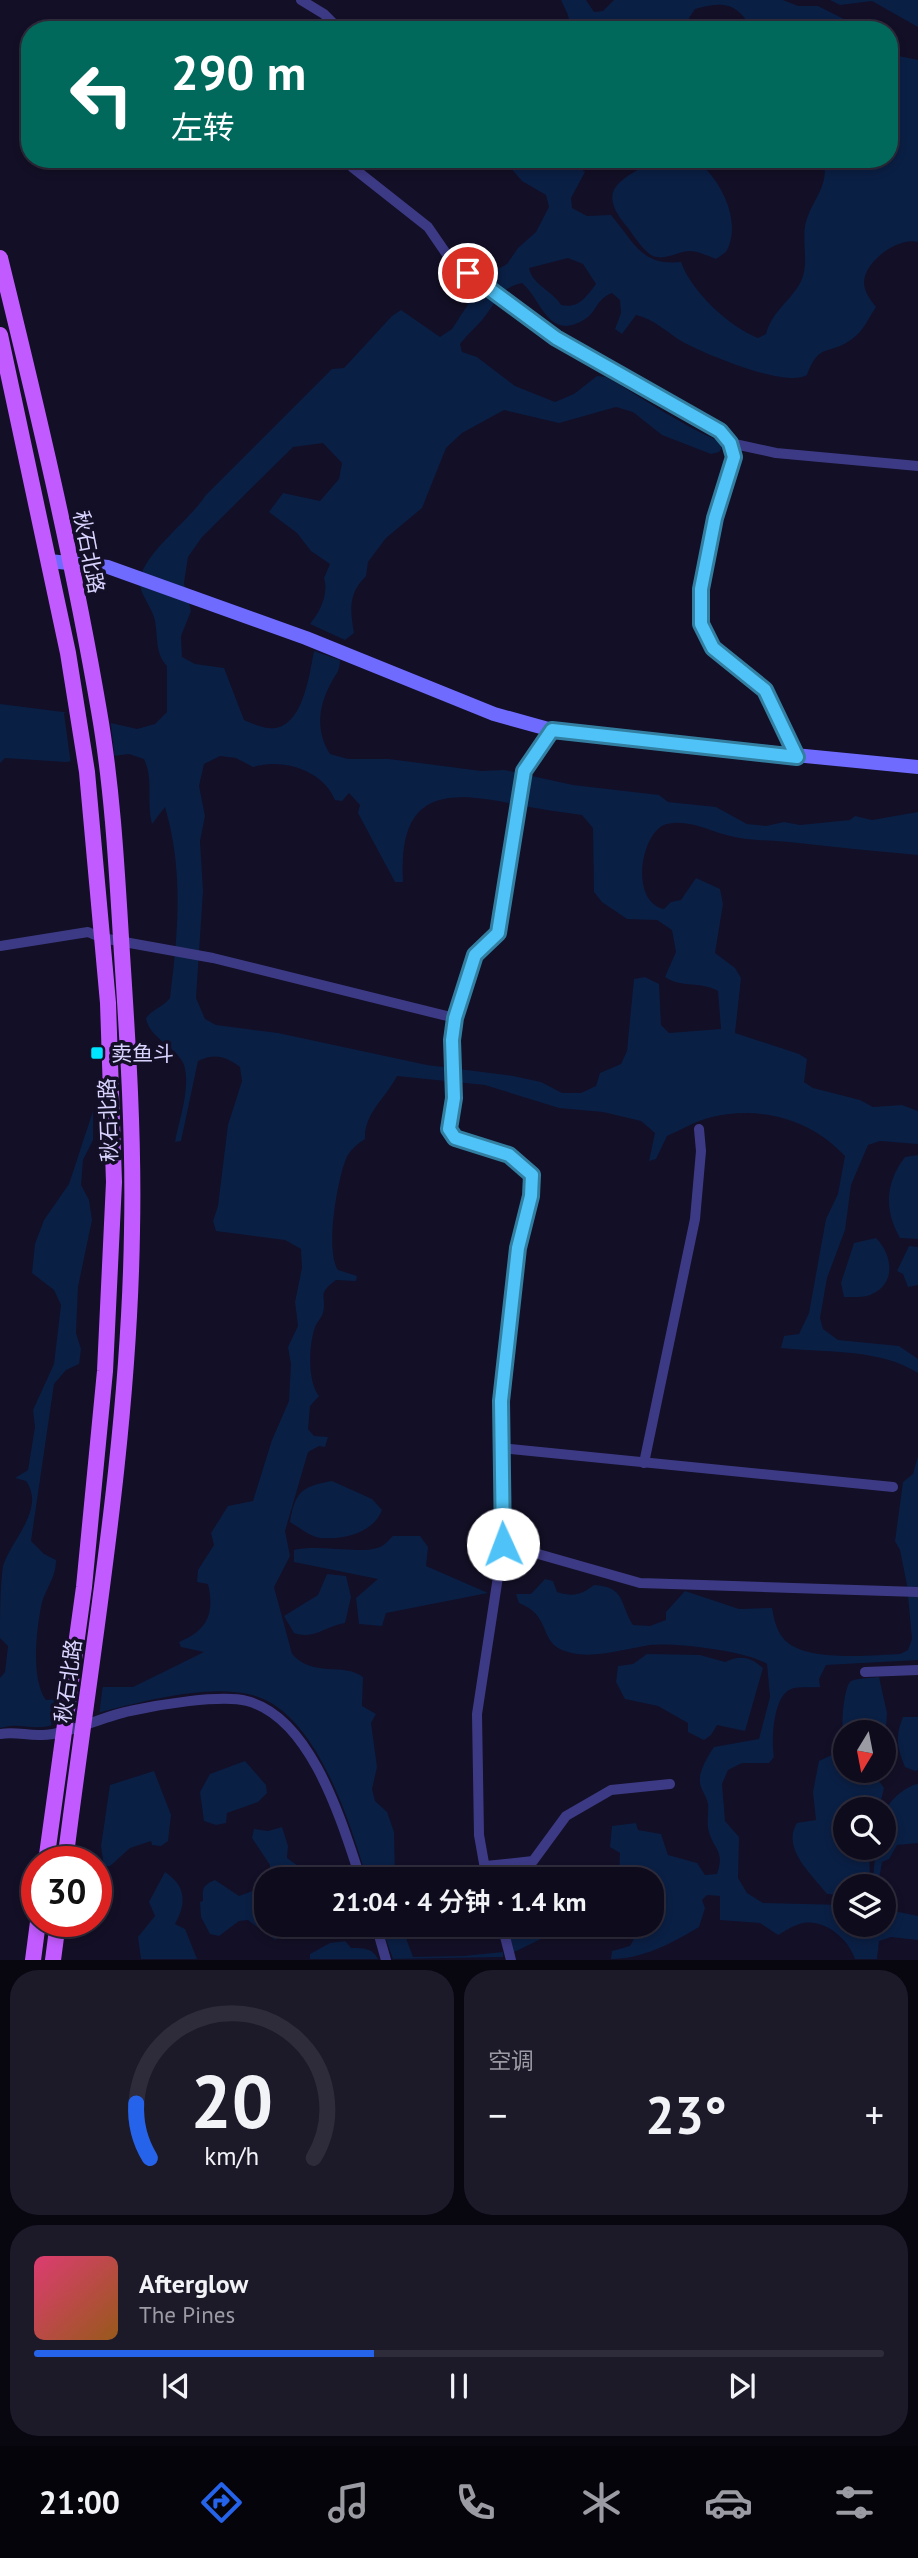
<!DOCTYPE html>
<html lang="zh">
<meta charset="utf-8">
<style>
body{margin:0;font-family:"PT Sans","Noto Sans SC",sans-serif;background:#1c1929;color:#f1f3f6;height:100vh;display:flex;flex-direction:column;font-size:26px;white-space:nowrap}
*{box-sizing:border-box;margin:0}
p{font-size:23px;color:#9b9ba3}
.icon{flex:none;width:38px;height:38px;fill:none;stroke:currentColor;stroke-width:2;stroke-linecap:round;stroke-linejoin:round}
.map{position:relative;height:1960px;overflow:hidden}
.details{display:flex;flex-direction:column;gap:10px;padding:10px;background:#08060f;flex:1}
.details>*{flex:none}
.guide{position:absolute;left:21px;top:21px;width:877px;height:147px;border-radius:28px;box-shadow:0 4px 10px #0003,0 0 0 2px #2e2b3b;background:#00695c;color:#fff;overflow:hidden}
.needle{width:46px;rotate:190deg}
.fabs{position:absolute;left:833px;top:1720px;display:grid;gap:14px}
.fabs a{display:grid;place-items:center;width:63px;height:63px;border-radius:50%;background:#0e0b1c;box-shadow:0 4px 10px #0003,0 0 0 2px #2e2b3b;font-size:35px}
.speed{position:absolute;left:21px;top:1846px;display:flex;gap:14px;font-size:35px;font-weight:700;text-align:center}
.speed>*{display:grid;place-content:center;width:91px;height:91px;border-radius:50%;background:#0e0b1c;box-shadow:0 4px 10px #0003,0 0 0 2px #2e2b3b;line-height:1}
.speed .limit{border:10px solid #d22;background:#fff;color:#111}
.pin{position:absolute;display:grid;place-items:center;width:60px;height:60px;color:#fff;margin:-30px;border:4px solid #fff;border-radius:50%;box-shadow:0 2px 7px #0007}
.me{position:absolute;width:77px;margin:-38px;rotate:358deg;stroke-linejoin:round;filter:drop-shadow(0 0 5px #0008)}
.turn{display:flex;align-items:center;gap:24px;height:147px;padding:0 35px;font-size:32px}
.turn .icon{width:91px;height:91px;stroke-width:2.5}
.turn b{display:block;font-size:49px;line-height:60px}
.big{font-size:52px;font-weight:600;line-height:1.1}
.details .widget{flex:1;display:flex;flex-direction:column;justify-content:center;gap:10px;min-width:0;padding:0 24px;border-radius:28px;background:#1c1929}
.details .dial{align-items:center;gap:0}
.dial svg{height:182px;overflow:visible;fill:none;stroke:#2e2b3b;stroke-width:7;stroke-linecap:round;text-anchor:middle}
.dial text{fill:#f1f3f6;stroke:none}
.song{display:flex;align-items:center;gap:21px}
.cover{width:84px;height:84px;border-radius:10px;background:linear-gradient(135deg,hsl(340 70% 55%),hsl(30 70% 35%))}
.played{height:7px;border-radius:4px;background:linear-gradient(90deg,#2563eb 40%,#2e2b3b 40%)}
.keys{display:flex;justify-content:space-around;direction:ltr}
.heat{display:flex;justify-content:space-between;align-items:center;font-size:38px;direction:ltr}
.details .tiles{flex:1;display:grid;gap:10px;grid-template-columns:1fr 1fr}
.widget:last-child{grid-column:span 2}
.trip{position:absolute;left:254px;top:1867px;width:410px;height:70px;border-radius:28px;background:#0e0b1c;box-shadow:0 4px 10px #0003,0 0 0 2px #2e2b3b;font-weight:600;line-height:70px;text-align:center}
.dock{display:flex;height:112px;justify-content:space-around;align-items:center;background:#06040b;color:#9b9ba3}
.dock .icon{width:49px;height:49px}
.dock .on{color:#2563eb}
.dock b{font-size:32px;color:#f1f3f6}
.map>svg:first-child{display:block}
.water{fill:#0a1f44;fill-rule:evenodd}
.pier{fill:#130f26}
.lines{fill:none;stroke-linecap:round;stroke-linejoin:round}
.street{stroke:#3d3a85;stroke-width:10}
.secondary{stroke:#6f6bff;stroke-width:14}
.primary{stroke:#c25bff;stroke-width:16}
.route-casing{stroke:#337fa1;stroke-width:18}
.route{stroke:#4fc3f7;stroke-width:12}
.poi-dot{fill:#00e5ff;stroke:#130f26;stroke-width:2.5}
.labels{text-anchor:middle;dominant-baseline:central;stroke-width:7;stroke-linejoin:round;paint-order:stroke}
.street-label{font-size:21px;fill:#d9d4ff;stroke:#130f26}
.poi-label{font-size:21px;fill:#d9d4ff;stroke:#130f26;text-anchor:start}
</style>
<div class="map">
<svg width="918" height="1960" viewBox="0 0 918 1960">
<rect width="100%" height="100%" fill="#130f26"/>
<g class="water">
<path d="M 561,0 L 586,0 L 594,12 L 603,11 L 614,0 L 783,0 L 798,6 L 818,6 L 866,30 L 752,30 C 738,2 722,1 695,9 L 689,18 L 689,30 L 571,30 L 568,15 Z"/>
<polygon points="830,0 918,0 918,27 872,1 840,5"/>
<path d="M 889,54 L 918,60 L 918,242 C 898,237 865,261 864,282 C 864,292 870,299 876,307 C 869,317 863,332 852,339 C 830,356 819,341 807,375 C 785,388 705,354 683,342 C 667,333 655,319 636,315 L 622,334 L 615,329 L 621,313 L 620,300 L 612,293 C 595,300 597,312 585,319 C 548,343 541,298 522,283 C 499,288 496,303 483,319 C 475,328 467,335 460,344 L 462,352 L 477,357 L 515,386 L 555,402 L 574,394 L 597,376 L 606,377 C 645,399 679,424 719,441 L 723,446 L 719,452 L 711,454 L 662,435 L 633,412 L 616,407 L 559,423 L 504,410 L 462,433 L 446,448 L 422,508 L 386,538 L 368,562 L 366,576 C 348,594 350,609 354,633 L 345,640 L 310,624 C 320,612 329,594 324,578 L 330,564 L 311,551 L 297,533 L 269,512 L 283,493 L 320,501 L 339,479 L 342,463 L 323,443 L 293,447 L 202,537 L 188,557 L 184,583 L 191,611 L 181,636 L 182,657 L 195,664 L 224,668 L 244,720 C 255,725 270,732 282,726 C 304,716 310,672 314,651 L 340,660 C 340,672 335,675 330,685 C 318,708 316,732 330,754 L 348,759 L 389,759 L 481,771 L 504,770 L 573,785 L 659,795 L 668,802 L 716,807 L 747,824 L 766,826 L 784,822 L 800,825 L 850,820 L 855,816 L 872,820 L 918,812 L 918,855 C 875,851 832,847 789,842 C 770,840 749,841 730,836 C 709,831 689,819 667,824 C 642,829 628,901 664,909 L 671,902 L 681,900 L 696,878 L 720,889 L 723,904 L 715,953 L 735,968 L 741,978 L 735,1033 L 799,1054 L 807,1059 L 804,1082 L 813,1088 L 860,1100 L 873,1107 L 902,1105 L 918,1111 L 918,1144 L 880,1141 L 868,1145 L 851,1185 L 845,1230 L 827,1278 L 820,1318 L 823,1329 L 838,1340 L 899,1346 L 918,1359 L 918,1373 C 879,1348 825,1353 781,1348 L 784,1336 L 799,1334 L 809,1313 L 826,1219 L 838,1194 L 845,1156 C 812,1120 761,1105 712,1117 C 697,1120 681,1130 667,1136 L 656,1159 L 649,1161 L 655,1133 L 641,1121 L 603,1112 L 559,1108 L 485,1085 L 397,1076 C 386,1098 364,1113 365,1139 C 357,1144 349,1151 346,1159 C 337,1181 325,1251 338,1270 L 357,1276 L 356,1281 L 336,1280 C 316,1295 327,1295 323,1313 C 322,1317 317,1322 315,1327 C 309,1344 307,1381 319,1396 L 310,1406 L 308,1429 L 314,1436 L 328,1437 L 325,1447 L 319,1446 L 308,1452 L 285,1531 L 290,1556 L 274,1587 L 292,1654 C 313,1678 343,1662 363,1677 L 362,1706 L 376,1714 L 371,1723 L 377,1767 L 372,1789 L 375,1801 L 387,1812 L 394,1832 L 395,1879 L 367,1879 C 350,1823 317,1712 252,1695 C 204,1682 126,1706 78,1718 C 67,1721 54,1726 42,1727 C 25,1728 18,1723 0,1728 L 0,1678 L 5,1672 L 8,1646 L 0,1638 C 0,1615 0,1588 3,1566 C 11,1540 46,1509 26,1481 L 15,1478 L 28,1470 L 35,1427 L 33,1410 L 54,1364 L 61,1305 L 54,1290 L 32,1273 L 35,1244 L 44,1220 L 69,1184 L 93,1111 L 93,1140 L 83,1160 L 81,1185 L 89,1200 L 92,1220 L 78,1287 L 76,1333 L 81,1349 L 79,1364 L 66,1370 L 54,1384 L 31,1541 L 44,1554 L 56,1560 C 56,1579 44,1590 41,1607 C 36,1633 31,1679 46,1700 L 78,1698 L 101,1687 L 133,1687 L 204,1652 L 181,1647 L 179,1642 C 207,1631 215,1614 208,1584 L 197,1582 L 198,1570 L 214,1545 L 211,1533 L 228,1506 L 253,1501 L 272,1440 L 289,1401 L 291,1364 L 288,1347 L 298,1326 L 295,1302 L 302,1268 L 301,1249 L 285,1240 L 216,1231 L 213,1221 L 218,1206 L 228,1125 L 242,1081 L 240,1067 C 225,1056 215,1053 198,1061 L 181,1141 L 175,1142 C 179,1120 191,1087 184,1065 C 177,1046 149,1039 146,1018 C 153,1009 163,1007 170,998 C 178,932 184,872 165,807 L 152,824 C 146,802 154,780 144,759 L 129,754 L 66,762 L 5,758 L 0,763 L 0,704 L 63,712 L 137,729 L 155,724 L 167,712 L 167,666 C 155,653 158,638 155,621 C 152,607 143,599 140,586 C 136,558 190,521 205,496 L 332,369 L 344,368 L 392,316 L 401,310 L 440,337 L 452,329 L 487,275 L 507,264 L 518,248 L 536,232 L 549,207 L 546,195 L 522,181 L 503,159 L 568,159 L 585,172 L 571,198 L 572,208 L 587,216 L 611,215 C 635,243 641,266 681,262 C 692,292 728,326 758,338 L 766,334 C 772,312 788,303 799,285 C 810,268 802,244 805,226 C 811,199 829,190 824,159 L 889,159 ZM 568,258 L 583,264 L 596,284 C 586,297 579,309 561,305 C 552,290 532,285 529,268 ZM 220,756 L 236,758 L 253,767 C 282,758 323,770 335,800 L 342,801 L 349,793 L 360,805 L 358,813 L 395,882 L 403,882 C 398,791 444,789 518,805 C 539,809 561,812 582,815 L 593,828 L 594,892 L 602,902 L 627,919 L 657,920 L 672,930 L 676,952 L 665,977 C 680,988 701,981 718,991 L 721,1029 L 669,1033 L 661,1025 L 659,984 L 645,977 L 634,979 L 627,1051 L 621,1064 L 600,1073 L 596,1086 L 581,1093 L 562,1093 L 541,1082 L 513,1076 L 427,1065 L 278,1033 L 216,1025 L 205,1019 L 196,998 L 203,891 L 200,841 L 205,816 L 199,786 L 204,764 Z"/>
<path d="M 656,159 L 695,159 C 721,179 743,222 726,252 L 716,259 C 708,256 698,251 690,251 C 678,251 666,261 653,256 C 644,252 634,236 628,228 C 593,187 623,180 656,159 Z"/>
<path d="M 918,1155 L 918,1239 L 900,1238 C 884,1210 885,1183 905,1157 Z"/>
<path d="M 876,1238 C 892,1254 897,1283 872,1294 C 865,1298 853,1297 844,1297 L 841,1283 L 854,1243 Z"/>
<polygon points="909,1246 918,1247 918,1285 908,1287 903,1274 897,1271"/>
<path d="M 918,1456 L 918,1660 L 826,1665 L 819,1679 L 820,1687 C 812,1688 799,1686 791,1689 C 773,1696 771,1741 774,1757 L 769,1763 L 742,1763 L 728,1770 L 722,1784 L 725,1821 L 739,1837 L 738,1878 L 747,1893 L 763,1903 L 845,1905 L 845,1925 L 884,1925 L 884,1909 L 918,1916 L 918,1940 L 891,1937 L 879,1941 L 877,1959 L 855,1959 C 849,1940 826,1919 803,1923 C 794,1925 785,1931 778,1935 L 760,1923 L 720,1920 L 720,1896 L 707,1895 L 702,1900 L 705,1908 L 699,1927 C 672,1943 643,1959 611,1959 L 612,1951 L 630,1946 L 635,1937 L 657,1927 L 660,1915 L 651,1909 L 651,1880 L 619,1879 L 620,1853 L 610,1847 L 612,1826 L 636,1823 L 638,1830 L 661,1834 L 668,1855 L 697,1863 L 705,1875 L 717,1874 C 725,1851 714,1850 709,1832 C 706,1823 709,1814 708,1804 C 707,1797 701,1790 700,1783 C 698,1772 708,1756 714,1747 L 759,1739 L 770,1697 L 767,1664 C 748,1651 674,1642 650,1645 C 623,1649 586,1662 560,1649 C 540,1639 550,1615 519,1603 L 516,1594 L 531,1594 L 545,1579 L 553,1581 L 557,1592 C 573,1597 581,1595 594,1585 C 626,1587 619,1603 633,1625 L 650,1626 L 666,1620 L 666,1612 L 685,1591 L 739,1609 L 772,1608 C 774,1619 776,1629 783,1638 C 803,1663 871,1655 900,1654 L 908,1650 L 912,1639 L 907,1585 L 900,1550 L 895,1541 L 903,1482 L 913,1474 Z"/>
<path d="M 332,1481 L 372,1499 L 382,1510 C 373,1533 344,1540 320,1538 C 309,1536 299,1527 290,1522 C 295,1491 303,1486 332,1481 Z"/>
<path d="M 393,1536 L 420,1536 L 428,1547 L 426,1566 L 488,1593 L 386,1613 L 382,1626 L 359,1624 L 356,1598 L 378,1579 L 294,1562 L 294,1550 C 321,1544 359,1555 380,1547 C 384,1546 390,1539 393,1536 Z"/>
<path d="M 327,1574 L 346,1576 L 351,1597 L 345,1623 C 325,1626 315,1640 294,1633 L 284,1616 L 318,1595 Z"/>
<path d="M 647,1654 L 700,1655 L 725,1662 C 740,1655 750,1656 763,1668 L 745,1731 L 717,1725 L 711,1735 L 704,1740 L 688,1732 L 688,1723 L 658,1706 L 625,1699 L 616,1682 L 618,1666 L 633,1664 Z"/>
<path d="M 879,1677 L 887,1713 L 885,1743 L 884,1732 L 845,1732 L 845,1741 C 840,1733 843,1687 851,1681 C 858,1678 871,1678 879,1677 Z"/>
<path d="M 903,1717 L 918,1717 L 918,1770 L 915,1771 L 905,1767 C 897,1748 895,1736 903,1717 Z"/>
<path d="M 842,1750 L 845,1752 L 845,1771 L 872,1771 L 884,1788 L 879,1809 L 845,1810 L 845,1848 L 869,1848 L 870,1881 L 865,1886 L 845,1886 L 844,1895 L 827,1894 C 812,1875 781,1848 797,1823 L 816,1820 L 813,1792 L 819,1761 Z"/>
<polygon points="245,1761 266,1785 267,1793 258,1802 227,1813 226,1823 216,1825 204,1821 200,1792 210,1774"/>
<polygon points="154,1771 171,1815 168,1841 161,1846 152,1845 151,1841 130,1848 110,1866 104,1866 101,1846 110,1785"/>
<path d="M 918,1784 L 918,1843 L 897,1845 L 889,1859 L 882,1862 L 878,1886 L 872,1886 L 876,1848 L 884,1848 C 884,1838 881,1822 884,1813 C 889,1801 905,1786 918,1784 Z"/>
<polygon points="282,1827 288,1846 287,1858 304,1870 309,1879 270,1879 270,1865 252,1838 254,1829 268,1831"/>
<path d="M 165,1872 C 186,1886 187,1903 175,1924 L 185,1929 L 197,1959 L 141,1959 L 138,1937 L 155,1916 L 149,1902 Z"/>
<path d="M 215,1880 L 239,1896 L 266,1886 L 266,1925 L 292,1925 L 286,1938 L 279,1936 L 275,1940 L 248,1920 L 239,1921 L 219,1936 L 210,1934 L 201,1917 L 200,1902 L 203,1901 C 202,1888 203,1885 215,1880 Z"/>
<polygon points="381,1925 401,1925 413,1957 464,1956 503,1952 503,1957 393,1959"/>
<polygon points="518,1925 570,1925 514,1952 507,1928"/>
<path d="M 345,1941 L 351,1948 C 364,1948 372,1948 378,1959 L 310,1959 L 310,1954 L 330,1943 Z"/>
</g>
<g class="pier">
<polygon points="64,713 110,717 115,759 71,765"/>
<polygon points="100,1684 103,1684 99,1716 51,1728 55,1696 77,1695"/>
</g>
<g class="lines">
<g class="street">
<polyline points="301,0 324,14 340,30"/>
<polyline points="351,159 352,167 428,227 450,259 556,338 720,431 730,443 734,457 715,518 701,589 701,624 713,648 765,689 797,757"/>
<polyline points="730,443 776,453 918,466"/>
<polyline points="0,946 88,932 102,938 213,958 455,1018"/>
<polyline points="500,1448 893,1487"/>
<polyline points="644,1463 695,1219 701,1151 699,1129"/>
<polyline points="503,1544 640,1583 918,1592"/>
<polyline points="865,1672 918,1670"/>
<path d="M 0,1734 C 16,1731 27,1736 42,1735 C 66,1735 104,1716 130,1711 C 157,1705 221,1694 247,1701 C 312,1718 342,1823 361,1880"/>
<polyline points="486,1866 533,1861 566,1816 611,1790 670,1784"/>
<polyline points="487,1880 479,1835 477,1714 503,1544 501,1401 518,1248 531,1196 532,1175 509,1155 455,1138 449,1129 454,1098 452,1040 455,1018 475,955 498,933 524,771 552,730"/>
<polyline points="376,1925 386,1960"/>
<polyline points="502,1925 511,1960"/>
</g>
<polyline class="secondary" points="49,561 108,567 306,638 494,714 559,732 918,767"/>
<g class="primary">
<path d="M 0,258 C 37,408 73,559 99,711 C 113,791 117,874 122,954 C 128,1046 134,1139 132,1231 C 129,1443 91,1653 65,1862"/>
<polyline points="0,335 68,653 87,772 108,1003 114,1182 105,1371 84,1587 46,1862"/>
<polyline points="33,1960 38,1922"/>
<polyline points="53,1960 58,1922"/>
</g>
</g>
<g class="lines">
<g class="route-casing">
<polyline id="route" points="468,273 556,338 720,431 730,443 734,457 715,518 701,589 701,624 713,648 765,690 797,757 552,730 524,771 498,933 475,955 455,1018 452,1040 454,1098 449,1129 455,1138 509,1155 532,1175 531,1196 518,1248 501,1401 503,1544"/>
</g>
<use href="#route" class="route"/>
</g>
<rect class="poi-dot" x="90" y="1046" width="14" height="14" rx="3.5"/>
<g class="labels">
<g class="street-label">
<text transform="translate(89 552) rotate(79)">秋石北路</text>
<text transform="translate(108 1120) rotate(-92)">秋石北路</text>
<text transform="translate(68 1681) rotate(-82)">秋石北路</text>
</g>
<g class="poi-label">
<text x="111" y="1053">卖鱼斗</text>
</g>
</g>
</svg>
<div class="fabs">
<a><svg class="needle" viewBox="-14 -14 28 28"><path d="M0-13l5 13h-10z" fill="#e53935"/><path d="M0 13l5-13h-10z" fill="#9b9ba3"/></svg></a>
<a><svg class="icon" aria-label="search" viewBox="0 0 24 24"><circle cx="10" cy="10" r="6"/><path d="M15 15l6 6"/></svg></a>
<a><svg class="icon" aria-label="layers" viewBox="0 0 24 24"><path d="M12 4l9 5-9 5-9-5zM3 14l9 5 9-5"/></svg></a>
</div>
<div class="speed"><div class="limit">30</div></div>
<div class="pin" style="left:468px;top:273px;background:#d93025"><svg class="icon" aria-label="arrive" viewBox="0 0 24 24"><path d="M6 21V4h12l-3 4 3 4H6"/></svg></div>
<svg class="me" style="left:503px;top:1544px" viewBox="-20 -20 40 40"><circle r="19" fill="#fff"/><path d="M0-13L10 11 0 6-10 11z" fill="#4fc3f7"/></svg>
<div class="trip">21:04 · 4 分钟 · 1.4 km</div>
<div class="guide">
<div class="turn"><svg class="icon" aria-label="left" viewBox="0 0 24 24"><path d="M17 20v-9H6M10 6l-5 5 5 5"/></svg><div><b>290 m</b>左转</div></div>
</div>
</div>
<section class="details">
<div class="tiles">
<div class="widget dial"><svg viewBox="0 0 100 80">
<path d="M14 69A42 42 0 1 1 86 69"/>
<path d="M14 69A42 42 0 0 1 8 45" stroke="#2563eb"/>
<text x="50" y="56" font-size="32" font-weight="700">20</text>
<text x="50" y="72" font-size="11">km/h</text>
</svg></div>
<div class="widget"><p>空调</p>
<div class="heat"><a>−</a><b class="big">23°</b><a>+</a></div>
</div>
<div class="widget">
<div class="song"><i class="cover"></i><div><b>Afterglow</b><p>The Pines</p></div></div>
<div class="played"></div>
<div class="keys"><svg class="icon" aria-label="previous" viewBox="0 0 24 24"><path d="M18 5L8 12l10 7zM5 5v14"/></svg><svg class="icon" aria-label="pause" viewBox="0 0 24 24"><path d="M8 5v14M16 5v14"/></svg><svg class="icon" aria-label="next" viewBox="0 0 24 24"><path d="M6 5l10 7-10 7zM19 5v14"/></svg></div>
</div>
</div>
</section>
<nav class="dock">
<b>21:00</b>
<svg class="icon on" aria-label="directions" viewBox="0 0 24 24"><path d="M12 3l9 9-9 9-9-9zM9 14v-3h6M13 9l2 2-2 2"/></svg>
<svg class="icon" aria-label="music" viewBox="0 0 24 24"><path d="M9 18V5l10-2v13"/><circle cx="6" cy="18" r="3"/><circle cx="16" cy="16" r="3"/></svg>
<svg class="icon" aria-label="phone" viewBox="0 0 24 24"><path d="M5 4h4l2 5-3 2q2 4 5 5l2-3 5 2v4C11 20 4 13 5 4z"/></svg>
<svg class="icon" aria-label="climate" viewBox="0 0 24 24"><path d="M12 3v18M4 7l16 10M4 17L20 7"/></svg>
<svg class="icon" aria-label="car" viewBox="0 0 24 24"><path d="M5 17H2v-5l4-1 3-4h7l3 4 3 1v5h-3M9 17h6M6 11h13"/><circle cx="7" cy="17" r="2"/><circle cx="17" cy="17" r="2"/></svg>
<svg class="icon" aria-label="filters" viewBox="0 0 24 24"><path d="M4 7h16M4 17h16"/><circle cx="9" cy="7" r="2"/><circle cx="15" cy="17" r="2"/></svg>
</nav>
